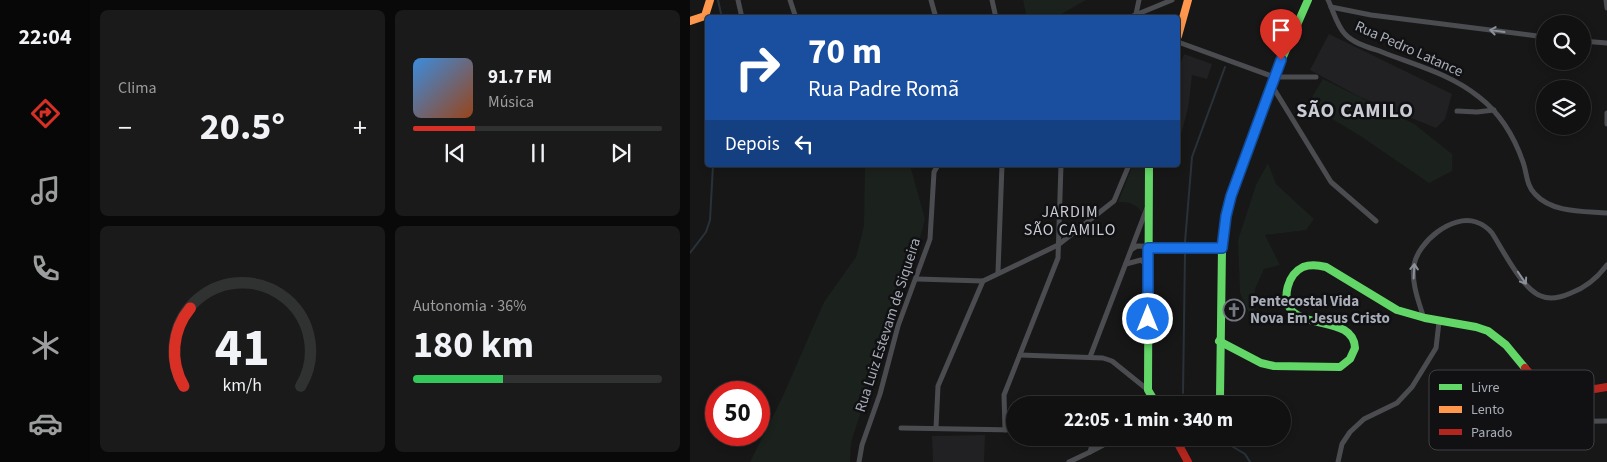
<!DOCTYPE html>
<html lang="pt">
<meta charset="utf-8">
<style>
body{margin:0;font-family:"Source Sans 3",sans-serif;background:#1a1a1a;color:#f1f3f6;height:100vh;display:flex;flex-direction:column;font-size:19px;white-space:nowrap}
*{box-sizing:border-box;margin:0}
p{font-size:16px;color:#9c9d9f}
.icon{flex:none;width:28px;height:28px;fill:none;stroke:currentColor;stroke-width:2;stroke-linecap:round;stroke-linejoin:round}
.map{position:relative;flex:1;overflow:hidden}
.drawer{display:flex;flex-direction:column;gap:10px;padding:10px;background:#090909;width:600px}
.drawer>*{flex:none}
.hud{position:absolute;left:15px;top:15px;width:475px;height:152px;border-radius:5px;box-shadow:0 2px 8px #0003,0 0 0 1px #303131;background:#1a4fa0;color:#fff;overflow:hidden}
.buttons{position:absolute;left:846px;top:15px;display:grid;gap:10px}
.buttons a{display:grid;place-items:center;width:55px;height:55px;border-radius:50%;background:#111;box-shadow:0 2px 8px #0003,0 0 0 1px #303131;font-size:25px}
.speed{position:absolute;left:15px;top:381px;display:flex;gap:10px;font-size:25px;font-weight:700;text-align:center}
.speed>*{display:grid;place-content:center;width:65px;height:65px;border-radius:50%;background:#111;box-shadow:0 2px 8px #0003,0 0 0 1px #303131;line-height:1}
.speed .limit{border:8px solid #d22;background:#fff;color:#111}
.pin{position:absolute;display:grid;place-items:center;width:42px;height:42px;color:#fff;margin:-51px -21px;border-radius:50% 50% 50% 0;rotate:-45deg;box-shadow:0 0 5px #0007}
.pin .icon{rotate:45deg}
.me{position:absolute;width:55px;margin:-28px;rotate:0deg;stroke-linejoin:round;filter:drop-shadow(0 0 4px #0008)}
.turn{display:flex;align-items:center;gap:18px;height:105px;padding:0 20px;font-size:22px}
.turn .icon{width:65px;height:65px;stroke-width:2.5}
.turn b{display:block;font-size:35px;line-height:42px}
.then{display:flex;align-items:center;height:48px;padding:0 20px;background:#0003;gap:10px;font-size:19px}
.big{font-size:38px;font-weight:700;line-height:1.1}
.drawer .card{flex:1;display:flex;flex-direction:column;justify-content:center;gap:8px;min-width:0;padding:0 18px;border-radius:8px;background:#1a1a1a}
.drawer .dial{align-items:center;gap:0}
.dial svg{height:130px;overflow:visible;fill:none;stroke:#303131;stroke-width:7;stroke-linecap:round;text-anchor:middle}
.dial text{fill:#f1f3f6;stroke:none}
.song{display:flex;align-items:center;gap:15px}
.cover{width:60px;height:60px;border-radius:8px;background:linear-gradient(135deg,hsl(210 70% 55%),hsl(20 70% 35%))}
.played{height:5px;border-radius:2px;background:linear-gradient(90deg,#d93025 25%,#303131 25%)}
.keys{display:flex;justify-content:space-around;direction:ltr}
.heat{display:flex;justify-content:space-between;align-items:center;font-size:28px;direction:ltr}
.charge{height:8px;border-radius:4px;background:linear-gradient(90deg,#34c759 36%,#303131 0)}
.drawer .tiles{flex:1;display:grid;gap:10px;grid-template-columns:repeat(2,1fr)}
.trip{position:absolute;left:316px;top:396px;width:285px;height:50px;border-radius:25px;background:#111;box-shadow:0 2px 8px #0003,0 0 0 1px #303131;font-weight:700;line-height:50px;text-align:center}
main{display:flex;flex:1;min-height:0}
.dock{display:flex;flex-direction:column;width:90px;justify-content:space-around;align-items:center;background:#070707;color:#9c9d9f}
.dock .icon{width:35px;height:35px}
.dock .on{color:#d93025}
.dock b{font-size:22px;color:#f1f3f6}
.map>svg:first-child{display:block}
.built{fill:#212124}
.green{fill:#1b211c}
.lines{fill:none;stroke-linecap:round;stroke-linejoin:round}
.stream{stroke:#2a3239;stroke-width:2}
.street{stroke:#4b4c50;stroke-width:5}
.fast{stroke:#63d668;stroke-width:8}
.slow{stroke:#ff974d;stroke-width:8}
.jam{stroke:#b3261e;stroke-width:8}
.oneway{stroke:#8c9099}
.route-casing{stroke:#114b97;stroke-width:12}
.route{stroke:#1a73e8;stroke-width:9}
.labels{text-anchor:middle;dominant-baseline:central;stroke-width:5;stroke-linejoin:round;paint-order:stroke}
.street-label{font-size:15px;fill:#a8adb8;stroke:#111113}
.poi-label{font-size:15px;font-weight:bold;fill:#a8adb8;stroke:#111113;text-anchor:start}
.neighbourhood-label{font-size:16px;letter-spacing:1px;fill:#c9ccd4;stroke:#111113}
.district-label{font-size:20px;font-weight:bold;letter-spacing:1px;fill:#c9ccd4;stroke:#111113}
.key{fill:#111113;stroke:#3e4045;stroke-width:1}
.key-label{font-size:14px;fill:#a8adb8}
</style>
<main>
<nav class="dock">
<b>22:04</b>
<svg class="icon on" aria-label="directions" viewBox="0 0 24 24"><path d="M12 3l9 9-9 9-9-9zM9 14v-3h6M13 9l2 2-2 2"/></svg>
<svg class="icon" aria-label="music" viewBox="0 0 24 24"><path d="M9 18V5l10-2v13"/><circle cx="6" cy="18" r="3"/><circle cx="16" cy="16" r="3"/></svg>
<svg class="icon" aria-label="phone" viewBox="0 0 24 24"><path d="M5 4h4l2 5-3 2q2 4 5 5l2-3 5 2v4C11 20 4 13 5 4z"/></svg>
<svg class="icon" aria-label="climate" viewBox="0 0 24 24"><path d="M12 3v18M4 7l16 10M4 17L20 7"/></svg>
<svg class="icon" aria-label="car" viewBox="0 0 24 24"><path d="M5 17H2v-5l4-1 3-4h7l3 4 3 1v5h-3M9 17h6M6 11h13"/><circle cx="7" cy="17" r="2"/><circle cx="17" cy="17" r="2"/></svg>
</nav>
<section class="drawer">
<div class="tiles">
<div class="card"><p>Clima</p>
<div class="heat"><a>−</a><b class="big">20.5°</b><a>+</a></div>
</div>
<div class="card">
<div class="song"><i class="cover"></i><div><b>91.7 FM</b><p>Música</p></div></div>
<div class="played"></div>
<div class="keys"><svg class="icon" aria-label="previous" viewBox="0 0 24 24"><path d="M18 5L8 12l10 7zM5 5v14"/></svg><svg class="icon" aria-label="pause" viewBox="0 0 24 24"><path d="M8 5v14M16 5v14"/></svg><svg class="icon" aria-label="next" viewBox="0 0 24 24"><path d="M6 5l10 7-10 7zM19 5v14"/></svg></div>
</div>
<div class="card dial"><svg viewBox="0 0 100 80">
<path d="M14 69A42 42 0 1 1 86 69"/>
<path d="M14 69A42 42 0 0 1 18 21" stroke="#d93025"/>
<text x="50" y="56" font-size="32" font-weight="700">41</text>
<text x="50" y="72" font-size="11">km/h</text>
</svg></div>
<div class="card"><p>Autonomia · 36%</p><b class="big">180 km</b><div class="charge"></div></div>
</div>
</section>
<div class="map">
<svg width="917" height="462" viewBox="0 0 917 462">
<rect width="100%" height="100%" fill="#171717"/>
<g class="built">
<polygon points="639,34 762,94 755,119 746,128 670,97 620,70"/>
<polygon points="494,54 522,64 517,79 502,75 498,108 488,146 488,71"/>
<polygon points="295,435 294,462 243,462 242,436"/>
</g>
<g class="green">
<polygon points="333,0 396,0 370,15 371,17 337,18"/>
<polygon points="633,79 724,124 762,154 762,171 739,183 672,137 644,120 622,97"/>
<polygon points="578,163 586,184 624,219 616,230 575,235 590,265 574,269 565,289 564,324 550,293 548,240 566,185"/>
<polygon points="175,165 220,165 235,219 217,286 197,318 191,351 161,442 160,462 60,462 93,396 134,302 166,257 174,226"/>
<path d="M 443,165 L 455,165 L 455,203 L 452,213 C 446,203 438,202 428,202 Z"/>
</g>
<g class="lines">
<g class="stream">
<polyline points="28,0 32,18"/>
<polyline points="495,242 502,157 535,67"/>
<polyline points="0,253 16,232 20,220 23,165"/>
<polyline points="493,393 495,253"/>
<polyline points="528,438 555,454 560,462"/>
</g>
<g class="street">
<polyline points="48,0 52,18"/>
<polyline points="100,0 106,18"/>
<polyline points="241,0 246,18"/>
<polyline points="302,0 306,18"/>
<path d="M 638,0 C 643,10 647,26 655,34 C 664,44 681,48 692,52 C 725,65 761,74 789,97 C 811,114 824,136 833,162 C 837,173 836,185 845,194 C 862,213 894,211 917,213"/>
<polyline points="916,0 917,8"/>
<polyline points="641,7 681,15 855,37"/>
<polyline points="446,14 449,0"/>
<polyline points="438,18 482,0"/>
<polyline points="892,41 917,43"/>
<polyline points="488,42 584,77 626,77"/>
<polyline points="581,84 641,182 686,221"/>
<polyline points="767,111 787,112 804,110"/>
<polyline points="917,113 917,124"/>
<polyline points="442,249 447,246 532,248"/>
<polyline points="436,264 451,260 458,266"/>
<polyline points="308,272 312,165"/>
<polyline points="227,279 293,281 368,245 424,201 439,165"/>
<path d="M 734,319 C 729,302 721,283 724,265 C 728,242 762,214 786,222 C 792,224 798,228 802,233 C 813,250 832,289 851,296 C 860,300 872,297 881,293 C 895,288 908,277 917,265"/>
<polyline points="330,355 413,358 422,361 458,390"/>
<polyline points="400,357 457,208"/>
<polyline points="791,420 837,422 917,421"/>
<polyline points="211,428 325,430"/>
<polyline points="246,428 248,386 293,281"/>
<polyline points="315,430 314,395 368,258 371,165"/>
<polyline points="400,452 419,442 422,438"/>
<polyline points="169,462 172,445 190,394 208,326 240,239 244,172 248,165"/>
<polyline points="379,462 400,452 402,445 401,438"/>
<polyline points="648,462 652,444 660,432 674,419 707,403 722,387 746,348 749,322"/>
</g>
<g class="fast">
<polyline points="459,165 458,390 467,405"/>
<path d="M 529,341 L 571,363 L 584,366 L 650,367 L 660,359 L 665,348 C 664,318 619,328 602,311 C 591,298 598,274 613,267 C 621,264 628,265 636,267 L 707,310 L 735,318 L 786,327 L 798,331 L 816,345 L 835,368"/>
<polyline points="530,397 532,248 538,208 581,84 618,0"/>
</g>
<g class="slow">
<polyline points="0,21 15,16 20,0"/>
<polyline points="488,36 498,0"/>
</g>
<g class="jam">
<path d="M 835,368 C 859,396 883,393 917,387"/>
<polyline points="485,438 498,462"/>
</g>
</g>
<defs><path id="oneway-shaft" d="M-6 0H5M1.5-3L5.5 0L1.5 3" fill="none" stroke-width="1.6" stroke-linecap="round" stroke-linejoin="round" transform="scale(1.25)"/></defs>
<g class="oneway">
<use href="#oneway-shaft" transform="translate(807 31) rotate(-172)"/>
<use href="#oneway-shaft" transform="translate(724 271) rotate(-87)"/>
<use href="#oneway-shaft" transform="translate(832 278) rotate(56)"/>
</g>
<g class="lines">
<g class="route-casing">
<polyline id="route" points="458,319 458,248 532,248 536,216 541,196 591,60"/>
</g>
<use href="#route" class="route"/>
</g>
<defs>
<g id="church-ring" transform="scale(1.125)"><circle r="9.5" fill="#111113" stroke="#757880" stroke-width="1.5"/><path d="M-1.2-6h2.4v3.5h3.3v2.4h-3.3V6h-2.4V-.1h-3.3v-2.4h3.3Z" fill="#757880"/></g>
</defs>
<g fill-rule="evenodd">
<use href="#church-ring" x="544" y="310"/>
</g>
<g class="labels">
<g class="street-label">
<text transform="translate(719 49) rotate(24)">Rua Pedro Latance</text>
<text transform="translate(198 325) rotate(-72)">Rua Luiz Estevam de Siqueira</text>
</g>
<g class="poi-label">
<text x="560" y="301">Pentecostal Vida<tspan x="560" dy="17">Nova Em Jesus Cristo</tspan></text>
</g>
<g class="neighbourhood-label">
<text x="380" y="212">JARDIM<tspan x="380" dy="18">SÃO CAMILO</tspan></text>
</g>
<g class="district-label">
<text x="665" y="111">SÃO CAMILO</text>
</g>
</g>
<rect x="739" y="370" width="165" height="80" rx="8" class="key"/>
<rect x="749" y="384" width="23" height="6" fill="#63d668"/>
<rect x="749" y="406" width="23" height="7" fill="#ff974d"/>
<rect x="749" y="429" width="23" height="6" fill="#b3261e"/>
<g class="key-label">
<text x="781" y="392">Livre</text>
<text x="781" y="414">Lento</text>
<text x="781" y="437">Parado</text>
</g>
</svg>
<div class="buttons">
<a><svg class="icon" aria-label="search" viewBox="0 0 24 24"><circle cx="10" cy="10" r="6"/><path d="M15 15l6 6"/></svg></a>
<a><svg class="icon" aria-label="layers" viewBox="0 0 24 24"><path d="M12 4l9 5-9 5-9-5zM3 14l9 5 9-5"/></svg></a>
</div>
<div class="speed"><div class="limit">50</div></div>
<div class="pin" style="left:591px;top:60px;background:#d93025"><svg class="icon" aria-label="arrive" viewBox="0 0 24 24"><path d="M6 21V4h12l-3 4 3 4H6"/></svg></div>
<svg class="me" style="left:458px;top:319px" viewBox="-20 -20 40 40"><circle r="17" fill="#1a73e8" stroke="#fff" stroke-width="3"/><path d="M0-11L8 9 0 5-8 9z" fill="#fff"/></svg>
<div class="trip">22:05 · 1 min · 340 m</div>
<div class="hud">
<div class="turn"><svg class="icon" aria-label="right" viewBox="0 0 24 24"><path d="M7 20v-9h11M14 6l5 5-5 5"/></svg><div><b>70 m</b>Rua Padre Romã</div></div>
<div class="then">Depois<svg class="icon" aria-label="left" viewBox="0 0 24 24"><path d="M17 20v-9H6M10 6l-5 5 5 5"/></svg></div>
</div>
</div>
</main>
